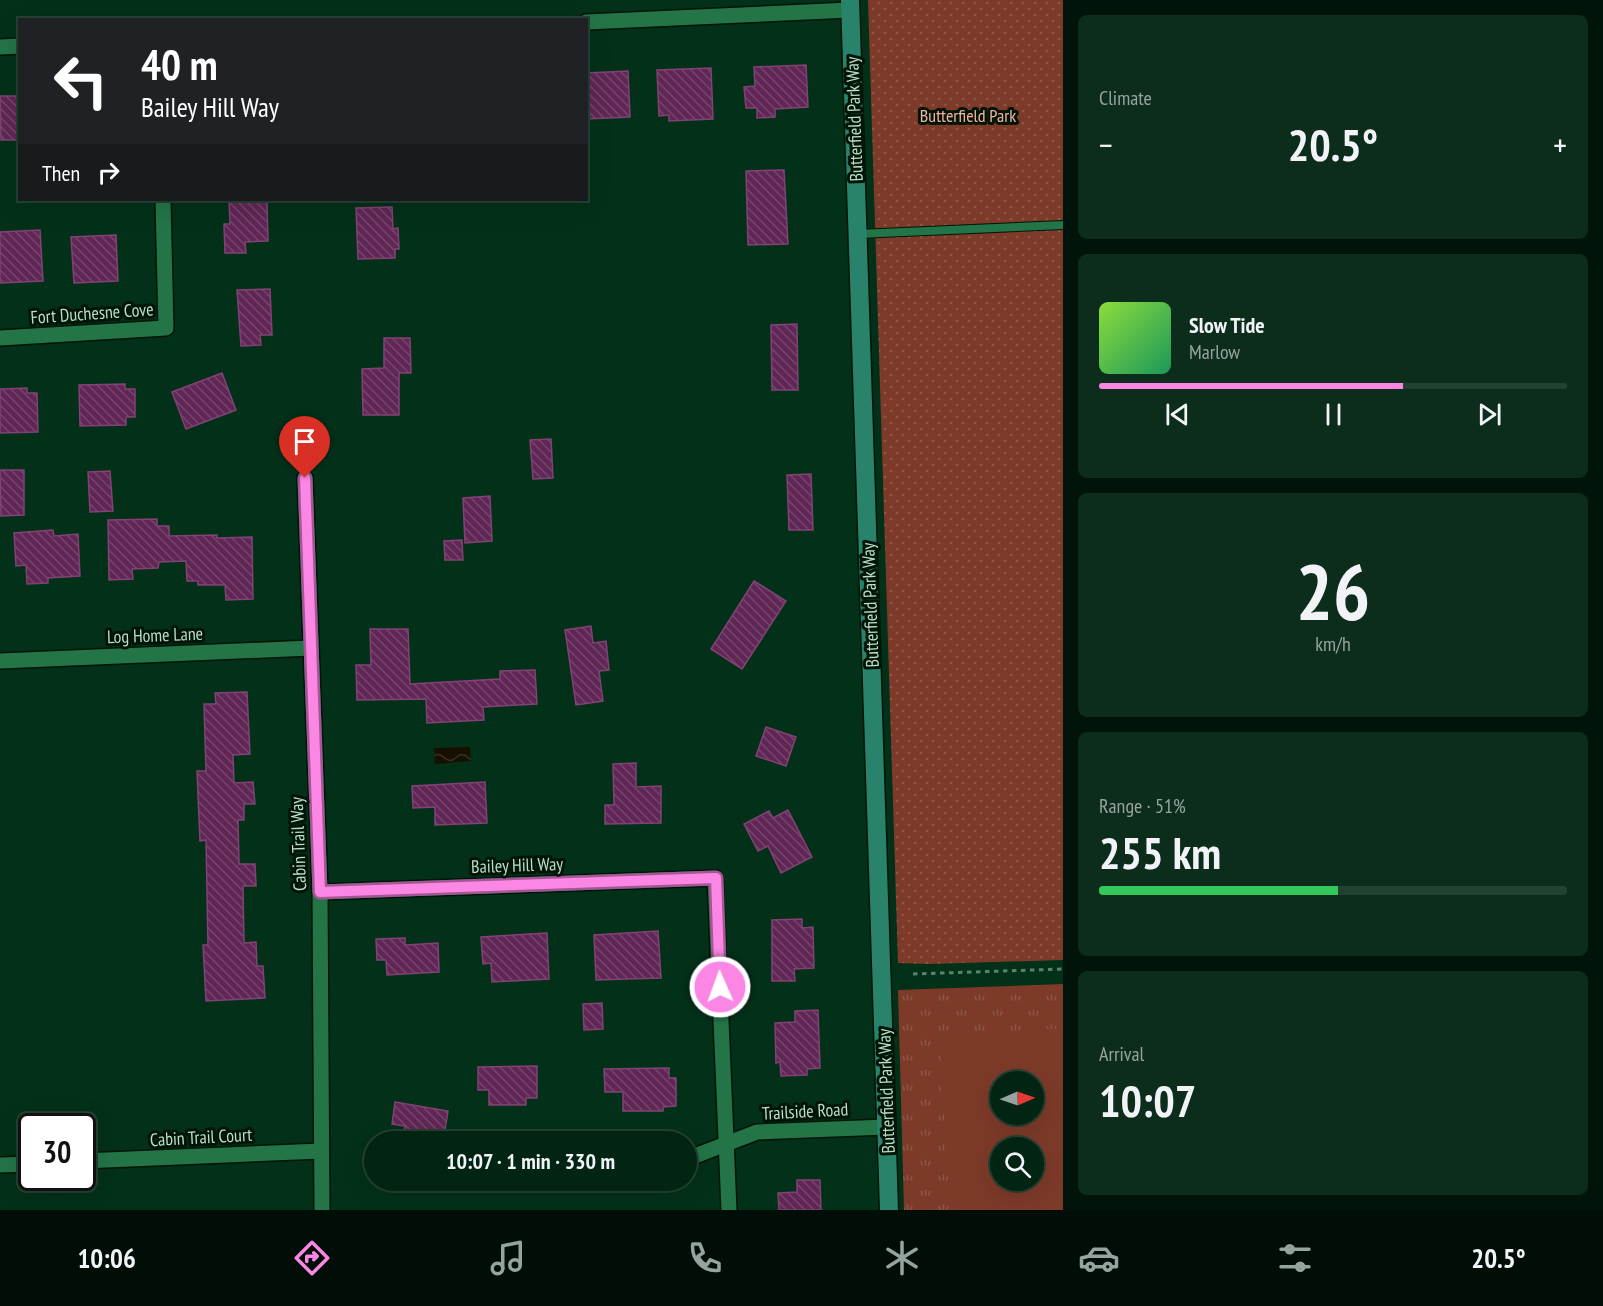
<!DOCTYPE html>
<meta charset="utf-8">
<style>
body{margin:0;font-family:"PT Sans Narrow",sans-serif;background:#0c2c1c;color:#f1f3f6;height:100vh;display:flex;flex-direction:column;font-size:22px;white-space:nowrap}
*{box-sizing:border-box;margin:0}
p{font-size:20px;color:#96a4a0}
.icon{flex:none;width:33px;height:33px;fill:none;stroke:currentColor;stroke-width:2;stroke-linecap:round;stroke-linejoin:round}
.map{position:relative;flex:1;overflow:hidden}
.panel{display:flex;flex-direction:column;gap:15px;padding:15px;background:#01140a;width:540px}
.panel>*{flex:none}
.hud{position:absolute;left:18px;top:18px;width:570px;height:183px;border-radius:0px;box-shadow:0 6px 24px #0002,0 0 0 2px #234133;background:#202124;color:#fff;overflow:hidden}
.needle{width:39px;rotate:88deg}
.fabs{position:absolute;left:990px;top:1071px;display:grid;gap:12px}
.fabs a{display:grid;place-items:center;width:54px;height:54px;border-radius:50%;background:#022413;box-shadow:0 6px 24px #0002,0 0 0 2px #234133;font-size:30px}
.speed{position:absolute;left:18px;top:1113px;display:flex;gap:12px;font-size:30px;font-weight:700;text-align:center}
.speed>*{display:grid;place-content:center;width:78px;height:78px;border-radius:50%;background:#022413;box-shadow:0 6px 24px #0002,0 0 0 2px #234133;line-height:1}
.speed .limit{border:3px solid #111;border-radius:9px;background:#fff;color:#111}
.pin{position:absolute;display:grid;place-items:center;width:51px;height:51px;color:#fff;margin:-62px -26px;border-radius:50% 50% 50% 0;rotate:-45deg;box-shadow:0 0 6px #0007}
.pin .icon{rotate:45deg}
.me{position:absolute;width:66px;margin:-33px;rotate:358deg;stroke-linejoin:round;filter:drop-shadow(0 0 4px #0008)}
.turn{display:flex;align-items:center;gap:21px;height:126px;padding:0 24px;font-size:27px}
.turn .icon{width:78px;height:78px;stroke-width:2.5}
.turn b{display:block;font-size:42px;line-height:51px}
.then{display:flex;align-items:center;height:57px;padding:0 24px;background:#0003;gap:12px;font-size:22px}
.big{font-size:45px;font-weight:800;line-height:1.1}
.panel .widget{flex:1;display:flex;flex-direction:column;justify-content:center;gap:9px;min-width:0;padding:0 21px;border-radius:9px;background:#0c2c1c}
.panel .dial{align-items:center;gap:0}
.dial b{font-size:78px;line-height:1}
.song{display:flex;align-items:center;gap:18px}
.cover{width:72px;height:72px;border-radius:9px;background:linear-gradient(135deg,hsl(90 70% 55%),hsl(150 70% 35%))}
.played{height:6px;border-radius:3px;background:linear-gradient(90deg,#fb86e4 65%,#234133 65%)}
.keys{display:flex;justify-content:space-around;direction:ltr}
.heat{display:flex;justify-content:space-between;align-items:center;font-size:33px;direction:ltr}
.charge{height:9px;border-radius:4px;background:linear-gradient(90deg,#34c759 51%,#234133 0)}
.trip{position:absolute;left:364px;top:1131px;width:333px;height:60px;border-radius:30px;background:#022413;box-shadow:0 6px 24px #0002,0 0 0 2px #234133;font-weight:800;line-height:60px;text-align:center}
.dock{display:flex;height:96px;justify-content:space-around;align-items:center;background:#010e08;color:#96a4a0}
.dock .icon{width:42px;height:42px}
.dock .current{color:#fb86e4}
.dock b{font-size:27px;color:#f1f3f6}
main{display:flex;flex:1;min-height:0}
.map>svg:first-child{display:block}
.grass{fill:url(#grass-tufts);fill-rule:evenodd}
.park{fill:url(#park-dots)}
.pitch{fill:#7d3a29;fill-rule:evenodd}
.water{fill:url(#water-waves)}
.building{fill:url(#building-back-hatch);stroke:#804374;stroke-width:1.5}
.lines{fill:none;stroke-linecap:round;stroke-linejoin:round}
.lane-casing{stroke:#001507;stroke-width:10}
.street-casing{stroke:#001507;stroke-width:18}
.secondary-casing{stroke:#001507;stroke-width:21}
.path{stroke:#5a846c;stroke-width:3;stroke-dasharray:4.5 4.5;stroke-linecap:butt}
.lane{stroke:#237548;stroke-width:8}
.street{stroke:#237548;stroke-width:15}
.secondary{stroke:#28836a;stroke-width:18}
.route-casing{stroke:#a35794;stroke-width:15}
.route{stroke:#fb86e4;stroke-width:10}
.labels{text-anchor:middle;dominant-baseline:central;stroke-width:6;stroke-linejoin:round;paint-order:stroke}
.park-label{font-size:18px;fill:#f7b2a0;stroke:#001507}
.street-label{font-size:18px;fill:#b9dfc5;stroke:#001507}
</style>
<main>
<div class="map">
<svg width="1063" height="1210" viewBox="0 0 1063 1210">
<defs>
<pattern id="grass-tufts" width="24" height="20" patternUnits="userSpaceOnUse" patternTransform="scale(1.5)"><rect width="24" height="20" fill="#7d3a29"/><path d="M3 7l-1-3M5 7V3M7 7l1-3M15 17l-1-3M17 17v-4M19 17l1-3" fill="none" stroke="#8d5647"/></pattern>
<pattern id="park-dots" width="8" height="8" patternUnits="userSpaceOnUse" patternTransform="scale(1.5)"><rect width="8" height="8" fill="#7d3a29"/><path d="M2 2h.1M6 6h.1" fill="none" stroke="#8d5647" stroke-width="1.8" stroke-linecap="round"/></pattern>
<pattern id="water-waves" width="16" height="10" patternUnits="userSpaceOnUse" patternTransform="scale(1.5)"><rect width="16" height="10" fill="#171000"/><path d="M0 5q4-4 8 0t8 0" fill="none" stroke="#373224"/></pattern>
<pattern id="building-back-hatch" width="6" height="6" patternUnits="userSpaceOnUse" patternTransform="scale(1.5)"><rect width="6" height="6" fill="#602655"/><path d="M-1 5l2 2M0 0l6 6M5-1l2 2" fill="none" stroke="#75456c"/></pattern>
</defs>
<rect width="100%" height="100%" fill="#033019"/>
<path class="grass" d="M 1063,984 L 1063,1210 L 904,1210 L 898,990 ZM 1000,1082 L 1034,1082 L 1034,1114 L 1000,1114 ZM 1000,1148 L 1034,1148 L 1034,1180 L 1000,1180 Z"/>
<polygon class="park" points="868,0 1063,0 1063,960 928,964 898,963"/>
<path class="pitch" d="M 1063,1028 L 1063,1210 L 950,1210 L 940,1046 L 954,1035 ZM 1000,1082 L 1034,1082 L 1034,1114 L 1000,1114 ZM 1000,1148 L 1034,1148 L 1034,1180 L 1000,1180 Z"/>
<polygon class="water" points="470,747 471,761 435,764 434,748"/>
<g class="building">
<polygon points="806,65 808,107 775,109 775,117 757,118 757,108 746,108 744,87 755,86 754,67"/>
<polygon points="711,68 713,119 669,121 669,115 659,116 657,70"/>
<polygon points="628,71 630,117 586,119 586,73"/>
<polygon points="0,96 19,96 20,140 1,140"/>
<polygon points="784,170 788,244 748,245 746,171"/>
<polygon points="229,200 267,200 268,241 245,242 246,253 225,253 224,224 230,224"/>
<polygon points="392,207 393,229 398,228 399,249 395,249 395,258 358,259 356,208"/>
<polygon points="40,230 43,281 0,283 0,232"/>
<polygon points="116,235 118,281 74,283 71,237"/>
<polygon points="270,289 272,335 260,335 261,345 241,346 237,290"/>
<polygon points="797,324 798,390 772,390 771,325"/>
<polygon points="384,338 410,338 411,373 399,373 399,415 363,415 362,369 384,368"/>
<polygon points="222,373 236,410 186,429 172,392"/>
<polygon points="125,384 125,389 135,389 135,417 126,417 126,425 80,426 79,385"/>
<polygon points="27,388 27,393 37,393 38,432 0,433 0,389"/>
<polygon points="551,439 553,478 533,479 530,440"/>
<polygon points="0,470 24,470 24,515 1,516"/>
<polygon points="110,471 113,511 90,512 88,472"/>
<polygon points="811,474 813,530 789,530 787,475"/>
<polygon points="490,496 492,541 465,543 463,498"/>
<polygon points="157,519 157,526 169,526 169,536 217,535 217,538 252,537 253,599 226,600 225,585 198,585 198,581 187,581 186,561 159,562 158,568 132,569 133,579 109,580 108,520"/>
<polygon points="53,530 54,536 78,534 80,576 48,578 48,583 27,584 26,565 16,566 14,533"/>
<polygon points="462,540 463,560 445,560 444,541"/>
<polygon points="754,581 786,601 742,669 711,649"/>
<polygon points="591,626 593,643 606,641 609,670 599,671 603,701 576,705 565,630"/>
<polygon points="370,629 408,629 410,684 500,679 500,671 535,670 537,704 483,707 484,720 427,723 426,699 357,700 356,665 371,665"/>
<polygon points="247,692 250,754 233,755 234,783 253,782 255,804 244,804 244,820 238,820 239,864 255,864 256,886 243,886 244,943 256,942 257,966 263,966 265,998 206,1001 203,945 208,945 206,840 200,841 197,771 206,771 204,704 216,704 215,693"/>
<polygon points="766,727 796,737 786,766 756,756"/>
<polygon points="636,763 636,787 661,786 661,823 605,824 605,805 614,805 613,764"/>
<polygon points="485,782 487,823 435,825 435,807 413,808 412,786"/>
<polygon points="788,810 812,857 781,873 768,846 758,851 744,824 769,811 773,818"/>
<polygon points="802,919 802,928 813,927 814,968 794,969 795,981 772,981 772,920"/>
<polygon points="658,931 661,978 596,980 594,935"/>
<polygon points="547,933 549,979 492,982 491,963 483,964 481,937"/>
<polygon points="405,938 405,945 438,943 439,972 387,975 386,960 377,960 376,939"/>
<polygon points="602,1003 603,1029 584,1030 583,1004"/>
<polygon points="818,1010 820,1068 807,1069 807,1075 781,1076 780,1062 776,1063 775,1023 795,1022 795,1011"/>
<polygon points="537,1066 537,1098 526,1098 526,1105 489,1105 489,1090 478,1090 478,1067"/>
<polygon points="669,1068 669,1078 676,1078 676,1106 663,1107 663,1111 623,1111 623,1092 605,1092 604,1069"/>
<polygon points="395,1102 448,1111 443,1142 402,1142 405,1126 392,1124"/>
<polygon points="797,1180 820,1180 821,1210 779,1210 778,1193 797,1192"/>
</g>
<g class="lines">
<g class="lane-casing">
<polyline id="lane" points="858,234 1063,225"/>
</g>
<g class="street-casing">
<g id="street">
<polyline points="586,22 850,10"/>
<polyline points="0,47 20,46"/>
<polyline points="0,338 166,328 163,200"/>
<polyline points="305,478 320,892 322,1210"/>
<polyline points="0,661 311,648"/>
<polyline points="320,892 715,878 729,1210"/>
<polyline points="687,1159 757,1132 887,1127"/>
<polyline points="82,1161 321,1151"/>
<polyline points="0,1165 32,1164"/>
</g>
</g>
<g class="secondary-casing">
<polyline id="secondary" points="850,0 889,1210"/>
</g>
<polyline class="path" points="913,974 1063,969"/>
<use href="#lane" class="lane"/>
<use href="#street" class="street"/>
<use href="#secondary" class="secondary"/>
</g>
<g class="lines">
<g class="route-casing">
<polyline id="route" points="305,478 320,892 716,878 720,987"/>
</g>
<use href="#route" class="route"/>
</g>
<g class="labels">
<g class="park-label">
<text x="968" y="115">Butterfield Park</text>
</g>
<g class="street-label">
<text transform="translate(854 119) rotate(-92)">Butterfield Park Way</text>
<text transform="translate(92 313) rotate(-4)">Fort Duchesne Cove</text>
<text transform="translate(870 605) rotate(-92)">Butterfield Park Way</text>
<text transform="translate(155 635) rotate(-2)">Log Home Lane</text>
<text transform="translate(298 844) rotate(-92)">Cabin Trail Way</text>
<text transform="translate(517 865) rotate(-2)">Bailey Hill Way</text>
<text transform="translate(886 1091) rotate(-92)">Butterfield Park Way</text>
<text transform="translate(805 1111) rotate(-3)">Trailside Road</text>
<text transform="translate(201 1137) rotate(-3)">Cabin Trail Court</text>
</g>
</g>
</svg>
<div class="fabs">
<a><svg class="needle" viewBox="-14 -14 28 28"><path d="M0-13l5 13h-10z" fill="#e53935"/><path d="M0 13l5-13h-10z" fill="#96a4a0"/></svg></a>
<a><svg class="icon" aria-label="search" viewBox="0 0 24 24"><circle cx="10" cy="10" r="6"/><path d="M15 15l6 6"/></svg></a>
</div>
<div class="speed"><div class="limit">30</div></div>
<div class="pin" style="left:305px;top:478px;background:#d93025"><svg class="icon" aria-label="arrive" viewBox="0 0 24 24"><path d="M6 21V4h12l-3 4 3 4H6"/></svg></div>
<svg class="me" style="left:720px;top:987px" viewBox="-20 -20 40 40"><circle r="17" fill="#fb86e4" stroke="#fff" stroke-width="3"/><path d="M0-11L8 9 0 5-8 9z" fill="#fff"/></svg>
<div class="trip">10:07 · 1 min · 330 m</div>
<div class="hud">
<div class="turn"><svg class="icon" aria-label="left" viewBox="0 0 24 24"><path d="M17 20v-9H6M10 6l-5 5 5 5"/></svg><div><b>40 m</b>Bailey Hill Way</div></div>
<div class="then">Then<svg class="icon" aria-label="right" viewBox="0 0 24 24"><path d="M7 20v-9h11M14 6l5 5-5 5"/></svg></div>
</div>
</div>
<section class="panel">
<div class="widget"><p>Climate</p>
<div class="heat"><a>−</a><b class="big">20.5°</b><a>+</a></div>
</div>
<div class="widget">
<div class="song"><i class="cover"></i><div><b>Slow Tide</b><p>Marlow</p></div></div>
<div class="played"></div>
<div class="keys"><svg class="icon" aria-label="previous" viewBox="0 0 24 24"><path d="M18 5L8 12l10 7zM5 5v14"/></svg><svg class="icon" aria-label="pause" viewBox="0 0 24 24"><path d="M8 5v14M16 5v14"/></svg><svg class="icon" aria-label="next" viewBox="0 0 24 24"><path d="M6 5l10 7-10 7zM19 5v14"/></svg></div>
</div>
<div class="widget dial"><b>26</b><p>km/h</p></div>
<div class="widget"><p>Range · 51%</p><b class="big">255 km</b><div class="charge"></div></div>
<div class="widget"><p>Arrival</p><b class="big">10:07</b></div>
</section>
</main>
<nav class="dock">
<b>10:06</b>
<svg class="icon current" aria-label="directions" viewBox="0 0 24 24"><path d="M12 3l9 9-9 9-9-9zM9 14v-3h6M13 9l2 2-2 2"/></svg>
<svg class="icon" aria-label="music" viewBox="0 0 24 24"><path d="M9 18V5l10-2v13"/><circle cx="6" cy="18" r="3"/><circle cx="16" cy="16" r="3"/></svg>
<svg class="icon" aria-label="phone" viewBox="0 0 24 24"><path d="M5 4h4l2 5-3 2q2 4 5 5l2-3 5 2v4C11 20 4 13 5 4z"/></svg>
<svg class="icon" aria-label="climate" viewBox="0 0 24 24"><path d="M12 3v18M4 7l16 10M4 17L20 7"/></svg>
<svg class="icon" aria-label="car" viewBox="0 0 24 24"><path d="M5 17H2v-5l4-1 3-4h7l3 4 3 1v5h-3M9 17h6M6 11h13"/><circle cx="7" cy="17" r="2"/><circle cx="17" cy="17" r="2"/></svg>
<svg class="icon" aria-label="filters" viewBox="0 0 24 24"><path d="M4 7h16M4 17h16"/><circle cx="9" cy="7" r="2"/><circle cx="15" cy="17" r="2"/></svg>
<b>20.5°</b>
</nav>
